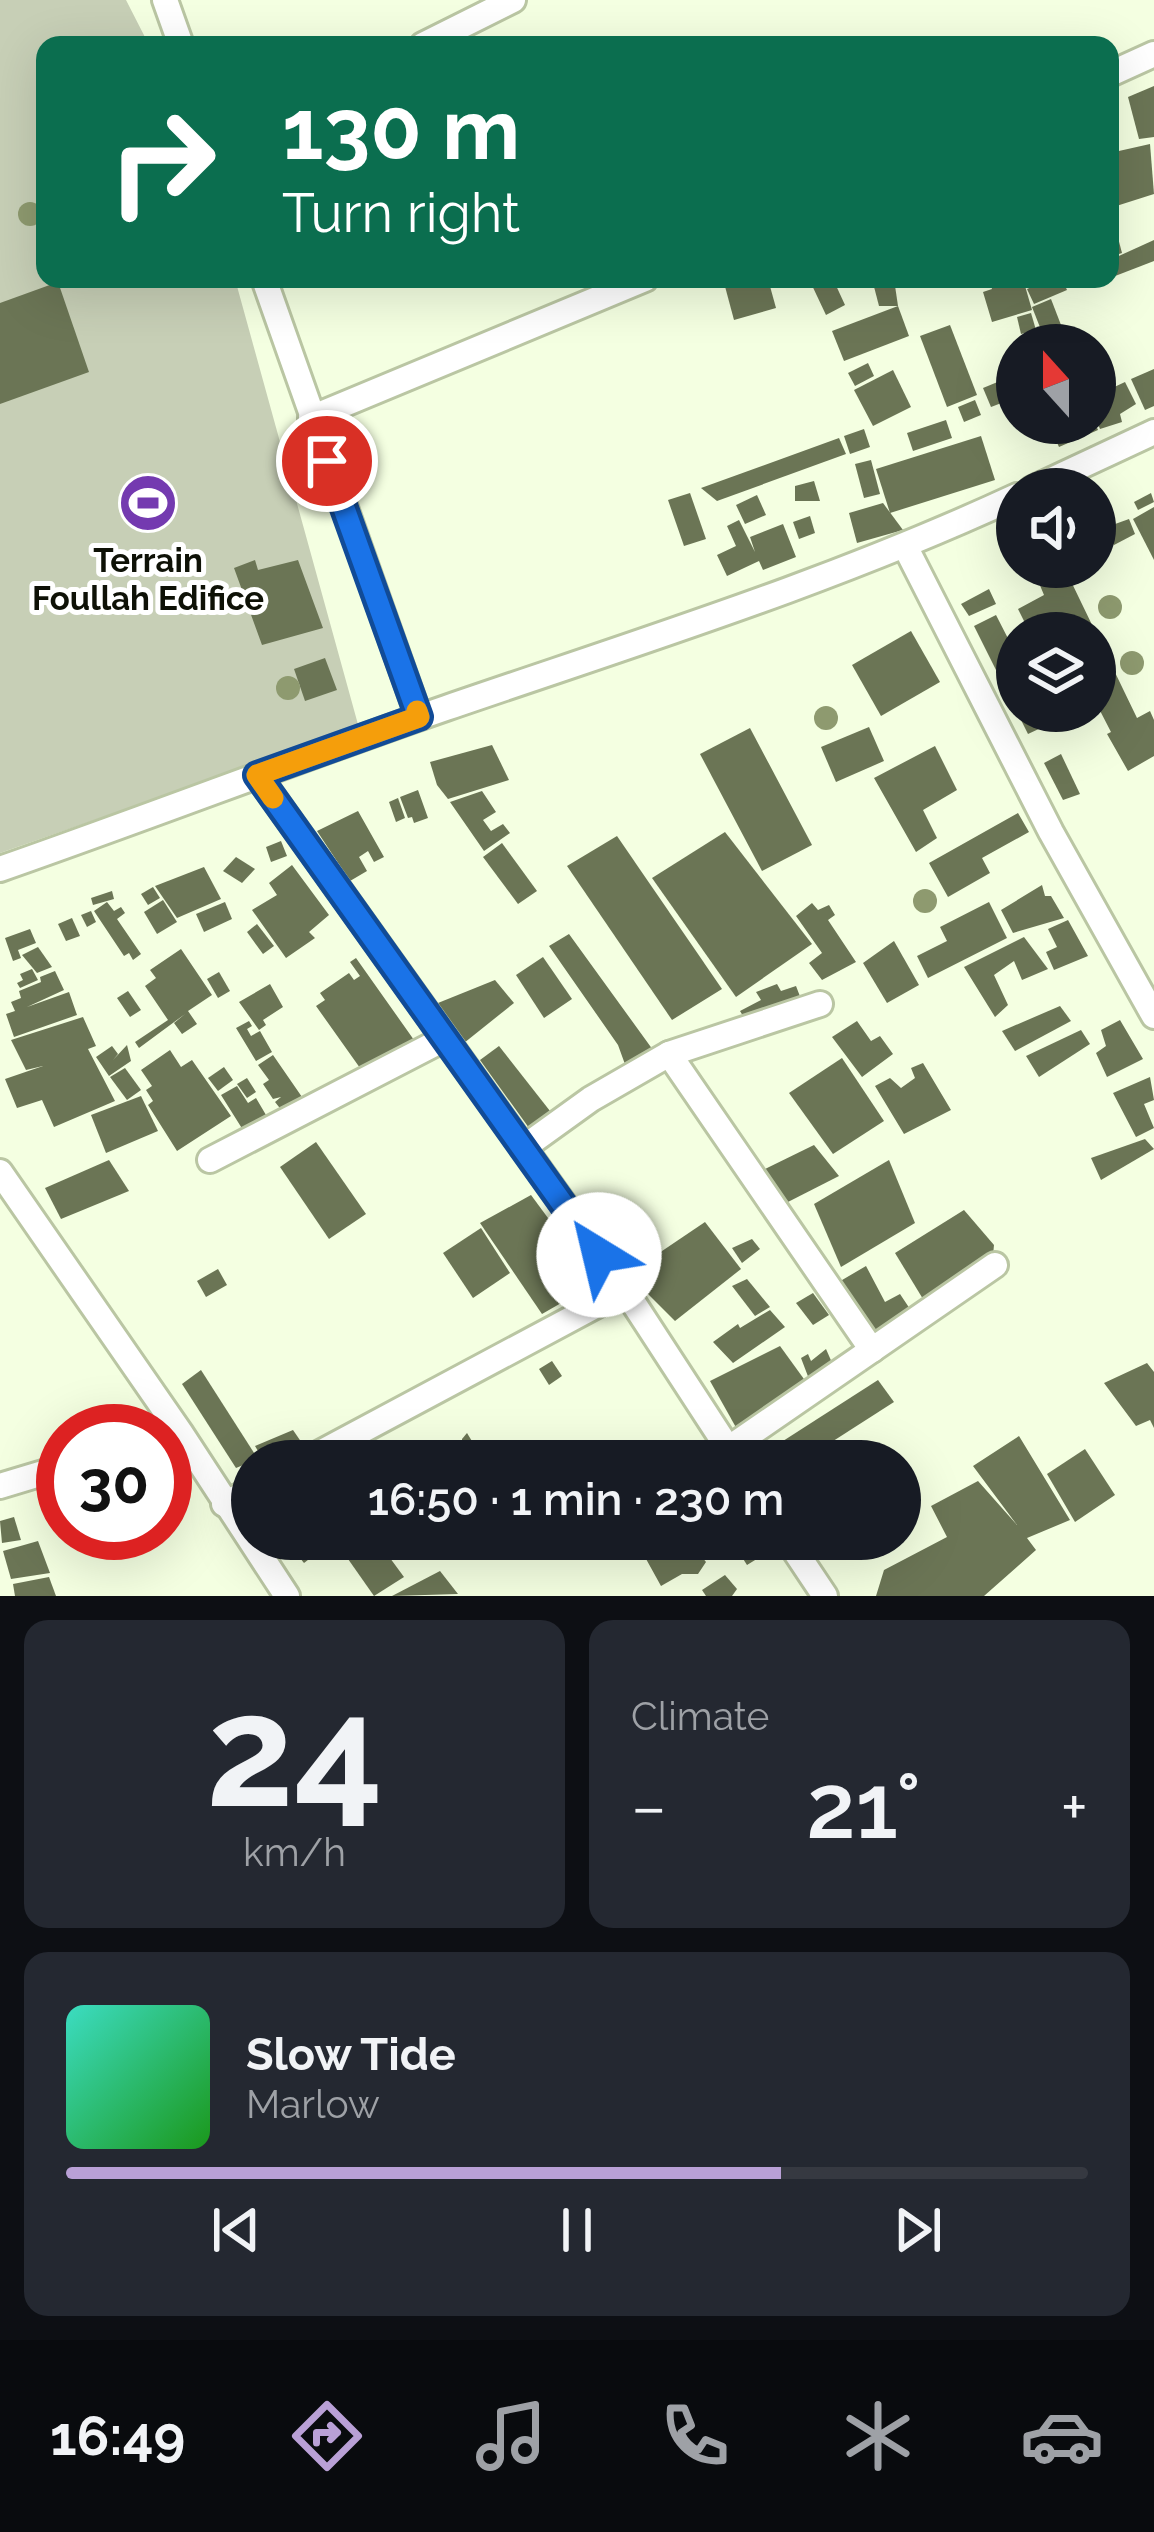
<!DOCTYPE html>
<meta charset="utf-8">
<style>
body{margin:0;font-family:Raleway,sans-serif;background:#242831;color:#f1f3f6;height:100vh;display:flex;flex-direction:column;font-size:45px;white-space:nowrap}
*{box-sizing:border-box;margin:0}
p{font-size:39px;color:#9ea1a6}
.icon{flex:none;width:66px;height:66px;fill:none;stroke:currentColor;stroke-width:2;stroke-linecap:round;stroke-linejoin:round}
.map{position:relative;height:1596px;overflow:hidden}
.sheet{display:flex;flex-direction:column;gap:24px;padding:24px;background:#0d0f14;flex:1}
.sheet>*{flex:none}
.guide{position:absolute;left:36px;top:36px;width:1083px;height:252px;border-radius:24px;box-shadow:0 12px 48px #0002;background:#0b6e4f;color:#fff;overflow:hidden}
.needle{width:78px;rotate:339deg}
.controls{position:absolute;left:996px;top:324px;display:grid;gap:24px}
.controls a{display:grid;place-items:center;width:120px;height:120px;border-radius:50%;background:#171b24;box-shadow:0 12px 48px #0002;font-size:60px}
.speed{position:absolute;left:36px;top:1404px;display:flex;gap:24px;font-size:60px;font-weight:700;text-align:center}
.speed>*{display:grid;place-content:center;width:156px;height:156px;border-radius:50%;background:#171b24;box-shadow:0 12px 48px #0002;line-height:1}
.speed .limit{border:18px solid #d22;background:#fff;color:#111}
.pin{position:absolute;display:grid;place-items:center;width:102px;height:102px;color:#fff;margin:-51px;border:6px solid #fff;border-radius:50%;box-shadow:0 3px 12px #0007}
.me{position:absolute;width:132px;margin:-66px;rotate:324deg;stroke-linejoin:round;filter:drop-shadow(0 0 9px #0008)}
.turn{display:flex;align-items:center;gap:42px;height:252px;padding:0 48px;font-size:54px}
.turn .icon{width:156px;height:156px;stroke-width:2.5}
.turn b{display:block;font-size:84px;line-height:102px}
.big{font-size:90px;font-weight:600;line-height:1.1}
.sheet .card{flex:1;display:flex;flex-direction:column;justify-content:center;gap:18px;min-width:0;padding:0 42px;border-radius:24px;background:#242831}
.sheet .dial{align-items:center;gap:0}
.dial b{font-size:156px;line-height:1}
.song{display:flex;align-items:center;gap:36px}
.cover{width:144px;height:144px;border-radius:18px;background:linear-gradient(135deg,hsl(170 70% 55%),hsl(120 70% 35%))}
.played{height:12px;border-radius:6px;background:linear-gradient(90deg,#b9a0d6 70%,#363941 70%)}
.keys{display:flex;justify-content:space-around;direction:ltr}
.heat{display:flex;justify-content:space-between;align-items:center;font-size:66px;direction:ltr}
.sheet .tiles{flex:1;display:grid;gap:24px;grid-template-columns:1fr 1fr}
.card:last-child{grid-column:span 2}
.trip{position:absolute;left:231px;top:1440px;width:690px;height:120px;border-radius:60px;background:#171b24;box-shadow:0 12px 48px #0002;font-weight:600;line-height:120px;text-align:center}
.tabs{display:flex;height:192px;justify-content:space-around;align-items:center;background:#090b0e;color:#9ea1a6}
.tabs .icon{width:84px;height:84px}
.tabs .selected{color:#b9a0d6}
.tabs b{font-size:54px;color:#f1f3f6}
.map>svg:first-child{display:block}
.green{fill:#c7cfb6}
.building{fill:#6b7555}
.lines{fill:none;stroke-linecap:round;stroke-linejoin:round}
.street-casing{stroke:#bac6a3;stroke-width:30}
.street{stroke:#fff;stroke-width:24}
.tree{fill:#8e9a6f}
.route-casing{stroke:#114b97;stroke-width:30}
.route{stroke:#1a73e8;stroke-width:21}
.slow{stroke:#f59e0b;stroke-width:21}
.labels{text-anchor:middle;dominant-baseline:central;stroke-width:10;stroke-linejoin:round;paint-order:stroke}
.poi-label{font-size:33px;font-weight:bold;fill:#0e1106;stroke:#fff}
</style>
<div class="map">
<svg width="1154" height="1596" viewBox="0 0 1154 1596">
<rect width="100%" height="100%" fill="#f4ffe1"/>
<polygon class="green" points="0,0 126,0 149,45 45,45 45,279 235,279 359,728 0,853"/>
<g class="building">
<polygon points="1154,86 1154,137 1139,139 1128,97"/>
<polygon points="1150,144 1154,194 1110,208 1110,153"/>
<polygon points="1117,234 1122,253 1110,257 1110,237"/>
<polygon points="1154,240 1154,261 1110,278 1110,260"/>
<polygon points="723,279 768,279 776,308 734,320"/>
<polygon points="809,279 833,279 845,305 826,315"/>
<polygon points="872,279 894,279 898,306 879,306"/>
<polygon points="989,279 1023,279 1032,310 992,322 983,292 992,289"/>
<polygon points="1050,279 1062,279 1067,290 1034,304 1027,289"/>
<polygon points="58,282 89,372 0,404 0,303"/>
<polygon points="1051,299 1066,338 1047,345 1032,307"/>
<polygon points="898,306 909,336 844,361 832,331"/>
<polygon points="1031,313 1036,330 1021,334 1017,317"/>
<polygon points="950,325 977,395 947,407 920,336"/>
<polygon points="868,363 874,376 855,386 848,373"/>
<polygon points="1154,369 1154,406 1145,410 1131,379"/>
<polygon points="893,370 911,407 873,426 854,390"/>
<polygon points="1017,374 1017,397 991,407 983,388"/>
<polygon points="1125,382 1136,404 1120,414 1122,422 1100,429 1095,417 1095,396"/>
<polygon points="975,400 981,415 964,422 958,407"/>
<polygon points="946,420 952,438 913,451 907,433"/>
<polygon points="1048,423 1095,423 1098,430 1059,447"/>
<polygon points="864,429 870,447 850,454 844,436"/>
<polygon points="981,436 995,480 890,513 876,469"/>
<polygon points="839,438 846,454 717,501 701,488"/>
<polygon points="871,460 880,494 864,498 855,464"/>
<polygon points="814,481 820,501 795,501 795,486"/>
<polygon points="690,493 706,539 684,546 668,500"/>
<polygon points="1151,493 1154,502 1138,510 1134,502"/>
<polygon points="757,495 766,515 745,524 736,505"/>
<polygon points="883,503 903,530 857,543 849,513"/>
<polygon points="1154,507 1154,560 1133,519"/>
<polygon points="810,516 815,533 799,539 793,522"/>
<polygon points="1129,519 1135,534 1114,545 1104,528"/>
<polygon points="739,520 755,552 750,537 783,524 796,557 763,570 759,561 727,576 717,555 736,546 727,526"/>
<polygon points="255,560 258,570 298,560 323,628 262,645 234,568"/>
<polygon points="1040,567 1075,567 1066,571 1137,718 1150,711 1154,720 1154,756 1128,771 1107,734 1111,732 1095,701 1095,633 1030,633 1018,609 1044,595 1034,571"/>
<polygon points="989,589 996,604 969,616 961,604"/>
<polygon points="996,615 1017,656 1017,711 1056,711 1060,719 1028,734 974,626"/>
<polygon points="911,631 940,682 881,716 852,665"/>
<polygon points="325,658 337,690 305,701 294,669"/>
<polygon points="869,727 884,761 836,782 821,747"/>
<polygon points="750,728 812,845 762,871 700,754"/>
<polygon points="492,745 509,780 448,799 437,785 430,762"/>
<polygon points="935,746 957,790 923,810 937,838 916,852 874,778"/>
<polygon points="1061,754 1080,794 1063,800 1044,763"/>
<polygon points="418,790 428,818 414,823 412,817 408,818 400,797"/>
<polygon points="482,791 496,812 483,820 491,831 503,824 510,833 484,851 450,802"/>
<polygon points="398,798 405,818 396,822 389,802"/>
<polygon points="358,811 384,857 374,862 368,851 359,857 367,871 350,881 317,831"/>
<polygon points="1018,813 1029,832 982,858 990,873 948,897 929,863"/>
<polygon points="725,832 812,944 736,997 652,878"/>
<polygon points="617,836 722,989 672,1020 567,866"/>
<polygon points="281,841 287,856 271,862 266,847"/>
<polygon points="502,843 537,891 518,904 483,857"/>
<polygon points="236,857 255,869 242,883 223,871"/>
<polygon points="292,865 329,915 309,932 315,938 286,958 252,910 277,895 269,883"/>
<polygon points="204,867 221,899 177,918 155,886"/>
<polygon points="1042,885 1045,896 1051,896 1064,918 1013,933 1001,910"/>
<polygon points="153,887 160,898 148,905 141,894"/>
<polygon points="112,891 114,899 93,905 91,898"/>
<polygon points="163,900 177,922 157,934 144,912"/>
<polygon points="107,902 114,911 121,907 125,913 117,919 141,954 133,960 129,953 124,956 94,911"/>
<polygon points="225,902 232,919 204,932 196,914"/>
<polygon points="989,902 1007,938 928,978 917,956 947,941 940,927"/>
<polygon points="812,903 818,910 829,905 835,915 828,920 856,962 822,980 809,963 822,953 796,916"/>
<polygon points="91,911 96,922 87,927 81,915"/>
<polygon points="72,918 80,936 66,941 58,924"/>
<polygon points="1068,920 1088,956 1054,970 1046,952 1057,947 1048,929"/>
<polygon points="257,924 274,946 263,954 247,932"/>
<polygon points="30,929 36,943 18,950 21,958 13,961 5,938"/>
<polygon points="569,934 653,1050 626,1067 618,1045 549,946"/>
<polygon points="1024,937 1048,969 1022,980 1014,961 994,975 1008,1005 995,1017 964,967"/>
<polygon points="894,941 919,985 887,1003 863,963"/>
<polygon points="38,947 52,967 37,973 22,955"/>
<polygon points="181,949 212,995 188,1011 197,1024 182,1034 174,1023 185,1014 139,1048 135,1042 168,1020 145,986 156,978 150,970"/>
<polygon points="543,957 572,999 544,1018 516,975"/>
<polygon points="356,958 414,1040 365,1075 316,1006 325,1000 320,993 349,973 354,980 360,976 350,962"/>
<polygon points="32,969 38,980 20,988 17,983 23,980 20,974"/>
<polygon points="55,971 64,990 27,1007 69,992 77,1015 14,1037 6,1014 15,1011 11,1002 21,998 19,991 41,982 40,977"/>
<polygon points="219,972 230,991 218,998 207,979"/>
<polygon points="495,980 514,1003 464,1043 433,1005"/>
<polygon points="270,984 283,1007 263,1020 266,1025 259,1030 239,1002"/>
<polygon points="777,984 781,991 796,986 801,999 749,1026 740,1011 761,1000 756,992"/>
<polygon points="128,991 141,1010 130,1017 117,998"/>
<polygon points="1060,1006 1071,1021 1015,1051 1002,1031"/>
<polygon points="83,1017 96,1046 88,1049 115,1101 54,1127 42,1100 17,1108 5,1079 43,1066 26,1070 11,1040"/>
<polygon points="1120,1020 1143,1059 1107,1077 1096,1053 1106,1046 1101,1030"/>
<polygon points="249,1021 252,1026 247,1029 251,1036 260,1031 272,1052 256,1061 236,1028"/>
<polygon points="857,1021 871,1041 880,1036 893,1054 862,1077 832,1037"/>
<polygon points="1081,1030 1090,1044 1039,1077 1026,1056"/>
<polygon points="127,1045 131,1061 109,1076 96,1057 112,1046 118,1054 113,1060"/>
<polygon points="499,1046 550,1111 529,1128 480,1060"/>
<polygon points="170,1050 181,1067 192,1060 231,1116 177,1151 148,1105 153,1101 146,1090 152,1086 141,1070"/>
<polygon points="273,1055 302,1097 283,1112 275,1102 281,1097 273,1099 263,1084 269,1080 258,1065"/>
<polygon points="842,1058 884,1121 833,1154 789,1093"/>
<polygon points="923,1063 951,1110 904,1134 875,1086 890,1078 901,1088 915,1078 911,1068"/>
<polygon points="224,1067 233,1080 218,1091 208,1078"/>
<polygon points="125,1068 141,1090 127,1100 110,1077"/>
<polygon points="1150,1077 1154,1100 1144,1104 1154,1128 1136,1137 1113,1093"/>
<polygon points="247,1078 256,1092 247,1098 237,1084"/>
<polygon points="237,1086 248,1103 256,1098 266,1115 243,1130 221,1095"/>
<polygon points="141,1096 158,1131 106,1153 91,1115"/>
<polygon points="1145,1139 1154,1149 1101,1180 1091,1158"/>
<polygon points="316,1142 366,1214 329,1239 280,1167"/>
<polygon points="814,1145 839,1176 784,1204 765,1169"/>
<polygon points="109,1160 129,1191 61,1219 45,1188"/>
<polygon points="889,1160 915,1223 841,1267 814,1204"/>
<polygon points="531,1195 596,1283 542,1314 480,1223"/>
<polygon points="964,1210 994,1245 992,1266 923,1299 895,1253"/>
<polygon points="705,1222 741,1269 675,1321 628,1274"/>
<polygon points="481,1228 510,1273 473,1298 443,1253"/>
<polygon points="752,1239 760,1249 742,1263 732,1248"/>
<polygon points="866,1266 885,1302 900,1294 916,1318 876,1335 837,1283"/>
<polygon points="218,1269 227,1285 206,1297 197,1281"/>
<polygon points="747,1279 770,1307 755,1316 732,1286"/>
<polygon points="813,1293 829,1315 813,1325 796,1303"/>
<polygon points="770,1310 785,1327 733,1363 713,1342 738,1324 740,1328"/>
<polygon points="780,1346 809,1386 738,1431 710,1381"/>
<polygon points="826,1349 833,1365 809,1379 801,1358 808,1354 811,1361"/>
<polygon points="552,1361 562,1376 549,1385 539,1369"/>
<polygon points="1147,1363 1154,1372 1154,1428 1150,1420 1136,1426 1104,1383"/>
<polygon points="201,1370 258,1459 236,1468 182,1384"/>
<polygon points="878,1380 894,1402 802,1461 761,1461 758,1457"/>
<polygon points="293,1430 304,1446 264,1461 255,1446"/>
<polygon points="467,1433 484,1461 462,1461 462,1439"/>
<polygon points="1019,1436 1070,1520 1027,1538 1036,1550 984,1596 876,1596 884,1570 947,1537 931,1506 978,1481 1017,1525 973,1466"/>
<polygon points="509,1443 519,1461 496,1461 491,1452"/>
<polygon points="1085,1449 1115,1495 1075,1522 1047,1474"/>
<polygon points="14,1517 21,1540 2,1543 0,1521"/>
<polygon points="292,1539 317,1539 322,1549 304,1563 288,1543"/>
<polygon points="334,1539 376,1539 404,1577 374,1596"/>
<polygon points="460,1539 497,1539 465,1557"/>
<polygon points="635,1539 727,1539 732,1547 712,1559 708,1553 702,1557 706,1562 698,1574 682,1574 661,1586"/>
<polygon points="746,1539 761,1539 768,1552 747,1565 740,1554 747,1545"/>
<polygon points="38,1541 50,1573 11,1579 3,1551"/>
<polygon points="440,1571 458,1594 392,1596"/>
<polygon points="725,1575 737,1589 732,1596 706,1596 702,1590"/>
<polygon points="49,1577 56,1596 15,1596 13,1584"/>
</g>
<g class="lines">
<g class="street-casing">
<g id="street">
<polyline points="165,0 181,45"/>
<polyline points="423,45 513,0"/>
<polyline points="1110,74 1154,54"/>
<polyline points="264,279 419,717"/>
<polyline points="311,418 645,279"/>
<polyline points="1032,489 1154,432"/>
<polyline points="906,548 1051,832 1154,1016"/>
<polyline points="257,775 625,1290 305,1461"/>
<path d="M 0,869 C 149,817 296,760 446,708 C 638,642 832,582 1017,496"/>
<polyline points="669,1054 872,1350"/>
<polyline points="523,1148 591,1099 669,1054 820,1004"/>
<polyline points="210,1160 444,1039"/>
<polyline points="0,1172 180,1432 287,1596"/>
<polyline points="625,1290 735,1459"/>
<polyline points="728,1449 995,1265"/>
<polyline points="0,1486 63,1467"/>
<polyline points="224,1504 252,1490"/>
<polyline points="787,1539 825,1596"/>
</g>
</g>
<use href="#street" class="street"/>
</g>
<g class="tree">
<circle cx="30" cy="214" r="12"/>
<circle cx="1110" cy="607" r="12"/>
<circle cx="1132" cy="663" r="12"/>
<circle cx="288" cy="688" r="12"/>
<circle cx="826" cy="718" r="12"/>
<circle cx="925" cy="901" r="12"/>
</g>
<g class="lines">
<g class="route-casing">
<polyline id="route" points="327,461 419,717 257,775 599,1255"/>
</g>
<use href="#route" class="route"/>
<polyline class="slow" points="273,798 257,775 419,717 417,711"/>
</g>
<defs>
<g id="stadium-disc" transform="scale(3)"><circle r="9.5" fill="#743ab0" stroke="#fff"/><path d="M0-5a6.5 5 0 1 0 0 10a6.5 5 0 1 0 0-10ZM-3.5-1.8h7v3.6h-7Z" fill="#fff"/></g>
</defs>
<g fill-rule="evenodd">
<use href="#stadium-disc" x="148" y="503"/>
</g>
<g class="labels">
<g class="poi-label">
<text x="148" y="560">Terrain<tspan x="148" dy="38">Foullah Edifice</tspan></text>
</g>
</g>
</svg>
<div class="controls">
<a><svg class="needle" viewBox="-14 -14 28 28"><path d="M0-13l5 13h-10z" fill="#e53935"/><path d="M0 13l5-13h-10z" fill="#9ea1a6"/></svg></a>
<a><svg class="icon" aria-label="sound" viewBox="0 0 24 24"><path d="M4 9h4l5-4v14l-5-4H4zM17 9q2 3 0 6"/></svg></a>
<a><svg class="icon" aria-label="layers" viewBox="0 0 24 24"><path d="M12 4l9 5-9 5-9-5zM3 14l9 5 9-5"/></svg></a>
</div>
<div class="speed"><div class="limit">30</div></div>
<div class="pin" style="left:327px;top:461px;background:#d93025"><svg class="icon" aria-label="arrive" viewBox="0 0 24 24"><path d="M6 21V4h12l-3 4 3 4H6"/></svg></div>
<svg class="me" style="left:599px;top:1255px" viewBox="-20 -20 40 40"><circle r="19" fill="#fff"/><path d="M0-13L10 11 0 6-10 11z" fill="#1a73e8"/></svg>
<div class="trip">16:50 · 1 min · 230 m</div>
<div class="guide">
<div class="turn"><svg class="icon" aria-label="right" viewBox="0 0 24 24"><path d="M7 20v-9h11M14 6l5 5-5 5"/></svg><div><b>130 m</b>Turn right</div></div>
</div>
</div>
<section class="sheet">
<div class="tiles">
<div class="card dial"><b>24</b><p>km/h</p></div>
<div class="card"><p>Climate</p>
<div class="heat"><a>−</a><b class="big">21°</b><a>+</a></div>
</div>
<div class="card">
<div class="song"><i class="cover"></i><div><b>Slow Tide</b><p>Marlow</p></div></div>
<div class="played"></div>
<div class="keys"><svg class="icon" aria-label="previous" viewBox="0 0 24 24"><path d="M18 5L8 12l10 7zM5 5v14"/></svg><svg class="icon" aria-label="pause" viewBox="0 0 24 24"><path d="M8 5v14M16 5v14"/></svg><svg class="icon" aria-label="next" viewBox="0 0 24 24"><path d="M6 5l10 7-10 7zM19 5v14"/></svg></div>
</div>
</div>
</section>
<nav class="tabs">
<b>16:49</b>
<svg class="icon selected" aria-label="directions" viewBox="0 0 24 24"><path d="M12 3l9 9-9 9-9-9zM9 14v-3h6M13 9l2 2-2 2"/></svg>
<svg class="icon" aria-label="music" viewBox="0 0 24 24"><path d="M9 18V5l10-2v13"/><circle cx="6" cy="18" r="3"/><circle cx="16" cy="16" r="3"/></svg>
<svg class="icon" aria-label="phone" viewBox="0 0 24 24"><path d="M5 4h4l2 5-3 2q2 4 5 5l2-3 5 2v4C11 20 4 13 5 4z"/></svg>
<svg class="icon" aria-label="climate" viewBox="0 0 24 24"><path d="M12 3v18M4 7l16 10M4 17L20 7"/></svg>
<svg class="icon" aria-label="car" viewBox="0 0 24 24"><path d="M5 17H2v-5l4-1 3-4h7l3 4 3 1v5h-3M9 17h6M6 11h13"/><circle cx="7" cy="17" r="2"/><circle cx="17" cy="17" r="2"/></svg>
</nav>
